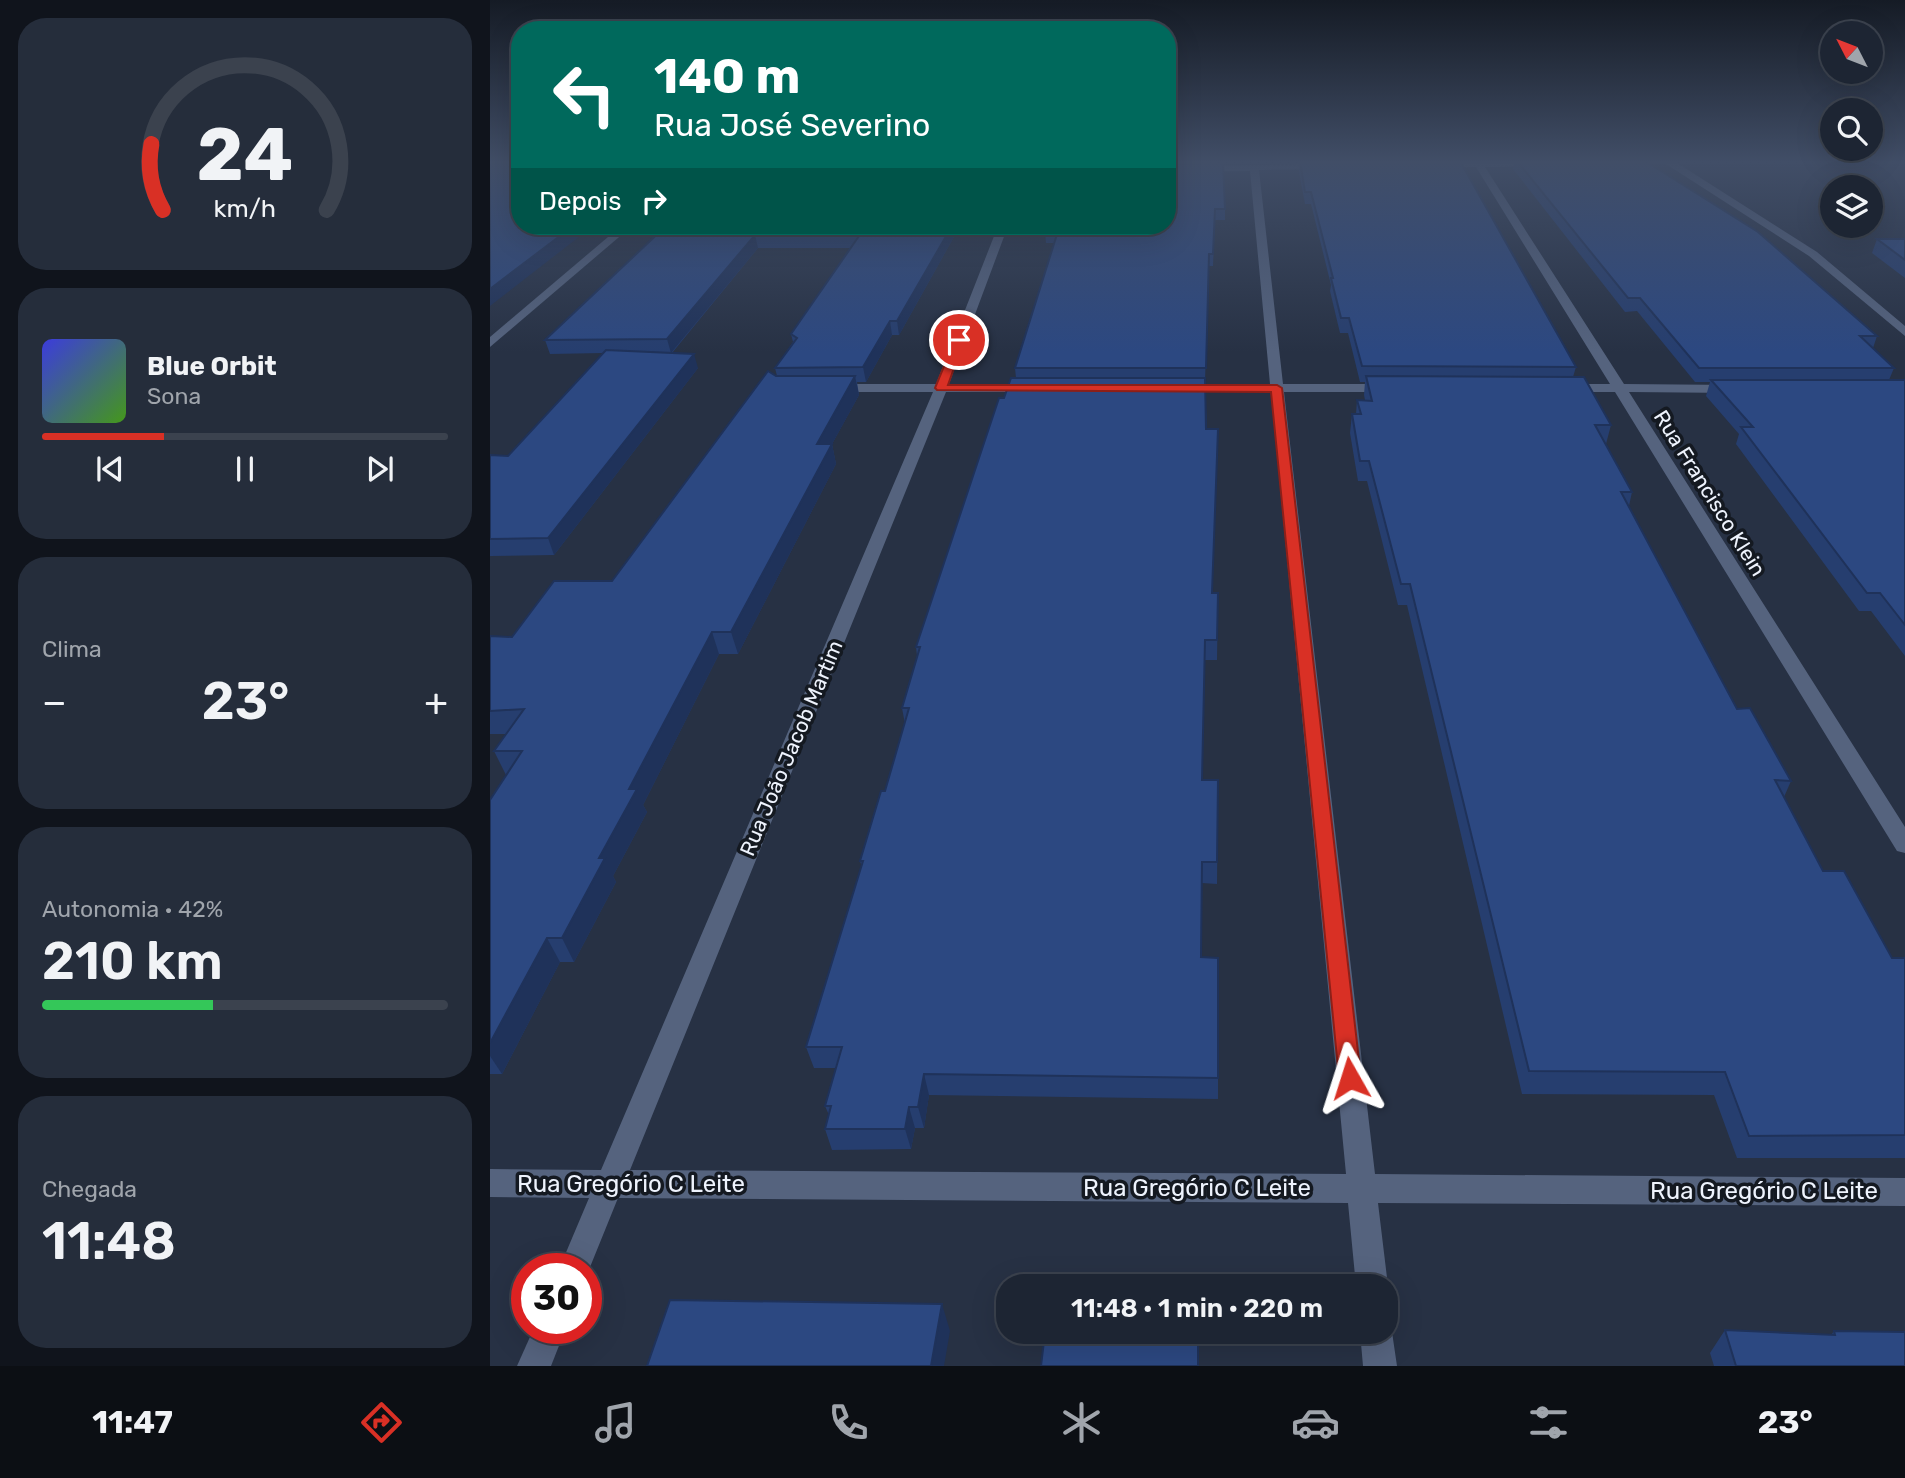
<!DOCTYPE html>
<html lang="pt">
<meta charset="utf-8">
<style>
body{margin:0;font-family:Rubik,sans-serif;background:#252d3b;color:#f1f3f6;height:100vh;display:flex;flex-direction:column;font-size:26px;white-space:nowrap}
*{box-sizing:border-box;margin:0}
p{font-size:23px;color:#a0a5ac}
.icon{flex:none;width:38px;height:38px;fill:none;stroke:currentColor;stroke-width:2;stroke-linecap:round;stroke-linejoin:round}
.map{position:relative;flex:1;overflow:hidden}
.details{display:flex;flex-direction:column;gap:18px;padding:18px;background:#10141c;width:490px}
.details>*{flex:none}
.banner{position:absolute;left:21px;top:21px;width:665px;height:214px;border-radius:28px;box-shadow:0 7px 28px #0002,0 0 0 2px #3b424e;background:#00695c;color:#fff;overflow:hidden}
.needle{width:46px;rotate:312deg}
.tools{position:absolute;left:1330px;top:21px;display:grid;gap:14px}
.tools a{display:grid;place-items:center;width:63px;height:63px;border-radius:50%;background:#1d2533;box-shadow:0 7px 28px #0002,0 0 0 2px #3b424e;font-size:35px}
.speed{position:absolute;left:21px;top:1253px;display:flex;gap:14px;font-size:35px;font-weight:700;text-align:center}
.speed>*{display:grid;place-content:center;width:91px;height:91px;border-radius:50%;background:#1d2533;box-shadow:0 7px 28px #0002,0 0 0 2px #3b424e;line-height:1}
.speed .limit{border:10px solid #d22;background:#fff;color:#111}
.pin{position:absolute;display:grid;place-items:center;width:60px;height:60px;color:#fff;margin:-30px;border:4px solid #fff;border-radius:50%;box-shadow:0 2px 7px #0007}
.me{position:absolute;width:77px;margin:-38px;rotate:354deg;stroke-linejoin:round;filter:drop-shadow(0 0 5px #0008)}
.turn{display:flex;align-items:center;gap:24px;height:147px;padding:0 28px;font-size:32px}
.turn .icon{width:91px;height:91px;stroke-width:2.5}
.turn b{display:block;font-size:49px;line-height:60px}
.then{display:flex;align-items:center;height:66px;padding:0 28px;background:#0003;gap:14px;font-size:26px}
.big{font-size:52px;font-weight:600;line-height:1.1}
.details .card{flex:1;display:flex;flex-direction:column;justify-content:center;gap:10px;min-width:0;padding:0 24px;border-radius:28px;background:#252d3b}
.details .dial{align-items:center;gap:0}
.dial svg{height:182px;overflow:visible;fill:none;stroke:#3b424e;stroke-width:7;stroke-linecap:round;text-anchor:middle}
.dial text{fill:#f1f3f6;stroke:none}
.song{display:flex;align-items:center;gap:21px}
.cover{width:84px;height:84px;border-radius:10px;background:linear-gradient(135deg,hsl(240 70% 55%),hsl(100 70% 35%))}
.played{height:7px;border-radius:4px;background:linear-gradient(90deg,#d93025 30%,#3b424e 30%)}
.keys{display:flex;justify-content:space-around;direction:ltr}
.heat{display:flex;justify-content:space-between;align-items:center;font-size:38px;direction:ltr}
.charge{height:10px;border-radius:5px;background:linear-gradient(90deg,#34c759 42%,#3b424e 0)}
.trip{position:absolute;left:506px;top:1274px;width:402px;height:70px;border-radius:28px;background:#1d2533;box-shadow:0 7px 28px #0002,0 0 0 2px #3b424e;font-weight:600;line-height:70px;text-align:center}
.tab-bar{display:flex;height:112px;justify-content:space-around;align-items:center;background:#0c0f14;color:#a0a5ac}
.tab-bar .icon{width:49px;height:49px}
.tab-bar .current{color:#d93025}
.tab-bar b{font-size:32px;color:#f1f3f6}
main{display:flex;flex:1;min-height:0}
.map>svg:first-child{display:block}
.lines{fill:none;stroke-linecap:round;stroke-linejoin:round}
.minor{fill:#55637e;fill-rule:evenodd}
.wall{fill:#263e6f}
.shaded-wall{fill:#1f325a}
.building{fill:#2c4881;stroke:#1f325a;stroke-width:2}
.route{fill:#d93025;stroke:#8d1f18;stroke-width:2}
.labels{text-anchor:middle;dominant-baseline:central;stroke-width:7;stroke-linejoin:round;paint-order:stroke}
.street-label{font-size:21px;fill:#eef3fd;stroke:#141921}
.near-street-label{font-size:24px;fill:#eef3fd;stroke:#141921}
</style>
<main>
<section class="details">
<div class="card dial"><svg viewBox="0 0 100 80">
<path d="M14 69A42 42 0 1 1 86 69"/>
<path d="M14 69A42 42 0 0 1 9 40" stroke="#d93025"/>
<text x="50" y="56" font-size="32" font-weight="700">24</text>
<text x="50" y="72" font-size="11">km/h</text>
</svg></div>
<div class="card">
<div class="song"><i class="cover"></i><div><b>Blue Orbit</b><p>Sona</p></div></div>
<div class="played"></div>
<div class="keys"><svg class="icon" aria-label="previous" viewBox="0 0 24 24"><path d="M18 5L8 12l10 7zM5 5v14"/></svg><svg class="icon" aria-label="pause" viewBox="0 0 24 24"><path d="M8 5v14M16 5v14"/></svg><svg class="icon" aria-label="next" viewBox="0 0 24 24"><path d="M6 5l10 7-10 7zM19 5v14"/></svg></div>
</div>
<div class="card"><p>Clima</p>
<div class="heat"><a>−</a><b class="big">23°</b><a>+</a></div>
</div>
<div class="card"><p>Autonomia · 42%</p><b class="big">210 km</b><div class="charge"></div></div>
<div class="card"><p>Chegada</p><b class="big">11:48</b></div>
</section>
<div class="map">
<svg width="1415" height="1366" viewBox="0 0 1415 1366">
<rect width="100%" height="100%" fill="#273144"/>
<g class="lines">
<g class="minor">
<polygon points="1051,161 1048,166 995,167 1134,384 1245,385 1252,389 1245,393 1139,392 1415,827 1415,853 1407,851 1125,392 1076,392 1069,388 1076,384 1120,384 986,167 945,168 941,165 945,162"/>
<polygon points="1126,161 1184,161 1327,252 1415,326 1415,336 1319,256 1176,164 1130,165"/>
<polygon points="834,164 838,167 837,169 769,170 793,384 899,384 906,388 899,392 794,392 885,1174 1415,1178 1415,1206 888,1203 898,1286 896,1290 896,1286 866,1286 858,1203 128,1198 96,1277 96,1269 69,1269 99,1198 0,1197 0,1169 111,1170 443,392 344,392 337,388 344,384 446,384 508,226 518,226 459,384 542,384 549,388 542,392 456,392 140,1170 856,1174 781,392 691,392 684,388 691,384 780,384 760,171 677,172 677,166"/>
<polygon points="131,226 142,226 0,347 0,337"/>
<polygon points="896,1320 902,1332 907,1366 873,1366 870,1332 896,1332"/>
<polygon points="44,1328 76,1328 61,1366 27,1366"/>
</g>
</g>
<g class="wall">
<polygon points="677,161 733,161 732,163 677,163"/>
<polygon points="808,161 970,161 1086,367 1083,377 1121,425 1116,444 1142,492 1139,506 1247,709 1301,781 1294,797 1333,871 1402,958 1415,958 1415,1158 1247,1158 1224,1095 1032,1094 917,605 908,605 877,481 868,481 860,433 862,414 866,414 867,400 875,400 874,395 875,382 870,382 858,333 850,333 840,291 841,285 821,204 815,204 809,172 810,161"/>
<polygon points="1024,161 1155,161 1387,336 1383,348 1404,368 1399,380 1415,380 1415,656 1381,611 1369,611 1246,444 1249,434 1216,396 1220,382 1205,382 1147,311 1135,312 1023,169"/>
<polygon points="677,164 735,209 735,220 725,220 723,266 719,266 715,381 723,593 728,593 727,660 715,660 712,780 728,780 727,884 712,883 711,957 728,958 728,1099 439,1095 434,1128 425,1128 421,1149 342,1150 335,1129 339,1115 335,1106 346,1068 324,1068 316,1047 372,867 370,861 395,791 415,724 412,708 427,656 426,647 514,398 526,378 525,368 564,243 556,243 555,231"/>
<polygon points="176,226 470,226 409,335 402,335 376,382 367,382 369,395 342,444 346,464 248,654 229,654 153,805 157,812 123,876 126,882 84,962 70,962 12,1074 0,1074 0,800 16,775 4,751 17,734 0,734 0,636 22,637 122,581 287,376 285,368 303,342 301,334 360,248 268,248 182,353 208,368 64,555 0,556 0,455 18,456 113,353 60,354 55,340"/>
<polygon points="1387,239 1415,239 1415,278 1382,253"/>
<polygon points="1235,1330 1341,1335 1344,1331 1415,1366 1224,1366 1220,1353"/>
</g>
<g class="shaded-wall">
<polygon points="83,226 103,226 0,306 0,289"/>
<polygon points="462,226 470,226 409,335 407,321"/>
<polygon points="265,235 268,248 181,353 177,339"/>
<polygon points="400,321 402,335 376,382 373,367"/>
<polygon points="204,354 208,368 64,555 58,538"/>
<polygon points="365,376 369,395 342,444 346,464 248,654 241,632 327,444"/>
<polygon points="222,632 229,654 153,805 157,812 123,876 126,882 84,962 72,938 139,789"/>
<polygon points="57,938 70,962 12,1074 0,1056 0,1043"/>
<polygon points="434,1074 439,1095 434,1128 428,1107"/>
<polygon points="419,1107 425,1128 421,1149 415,1129"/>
<polygon points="452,1304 460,1331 454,1366 441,1366"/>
</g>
<g class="building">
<polygon points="0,161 30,161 30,226 83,226 0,289"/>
<polygon points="810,161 970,161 1086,367 872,366 859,318 851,318 841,278 843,278 821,192 815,192"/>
<polygon points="1027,161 1155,161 1268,232 1387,336 1370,336 1404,368 1209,368 1150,298 1138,298"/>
<polygon points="733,163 735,209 725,209 723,254 719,254 716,368 525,368 568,231 555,231 557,226 677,226 677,164"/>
<polygon points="176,226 462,226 407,321 400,321 373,367 285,368 307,338 301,334 369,236 265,235 177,339 55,340"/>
<polygon points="1387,239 1415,239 1415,260"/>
<polygon points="116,350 204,354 58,538 0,539 0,455 18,456"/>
<polygon points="278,371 286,376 365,376 327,444 342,444 241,632 222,632 139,789 147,789 109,858 115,858 72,938 57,938 0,1043 0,800 32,751 4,751 34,709 0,711 0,636 22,637 64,581 122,581"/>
<polygon points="876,376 1094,377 1121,425 1105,425 1142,492 1131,492 1247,709 1260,708 1301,781 1285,780 1333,871 1354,871 1402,958 1415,958 1415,1135 1259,1136 1235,1072 1039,1071 920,584 911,584 879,461 870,461 862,414 871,414 867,400 882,401"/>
<polygon points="521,378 715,378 716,429 728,429 722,593 728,593 727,640 715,640 712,780 728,780 727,862 712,862 711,957 728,958 728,1078 434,1074 428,1107 419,1107 415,1129 335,1129 341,1106 335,1106 352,1047 316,1047 373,861 370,861 391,791 395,791 419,708 412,708 430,647 426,647 509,398 514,398"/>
<polygon points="1221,380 1415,380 1415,625 1390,593 1377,593 1251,427 1263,427"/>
<polygon points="180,1300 452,1304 441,1366 157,1366"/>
<polygon points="1235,1330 1345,1335 1344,1331 1415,1332 1415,1366 1246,1366"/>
<polygon points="708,1339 708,1366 551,1366 554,1341"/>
</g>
<linearGradient id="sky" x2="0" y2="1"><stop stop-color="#151b25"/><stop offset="0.46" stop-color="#414e67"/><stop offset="1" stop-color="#414e67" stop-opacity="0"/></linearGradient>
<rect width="1415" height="352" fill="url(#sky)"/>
<polygon class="route" points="466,337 474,340 458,385 787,385 792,388 871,1078 868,1085 860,1088 852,1085 849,1078 781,392 447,390 445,388"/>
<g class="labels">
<g class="street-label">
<text transform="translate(1220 493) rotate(58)">Rua Francisco Klein</text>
<text transform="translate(301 748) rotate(-67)">Rua João Jacob Martim</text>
</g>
<g class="near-street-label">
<text x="141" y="1184">Rua Gregório C Leite</text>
<text x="707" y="1188">Rua Gregório C Leite</text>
<text x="1274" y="1191">Rua Gregório C Leite</text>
</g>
</g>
</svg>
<div class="tools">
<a><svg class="needle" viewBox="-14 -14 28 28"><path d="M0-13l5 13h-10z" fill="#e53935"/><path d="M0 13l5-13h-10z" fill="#a0a5ac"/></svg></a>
<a><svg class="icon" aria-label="search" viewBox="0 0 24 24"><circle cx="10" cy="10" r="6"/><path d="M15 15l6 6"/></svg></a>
<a><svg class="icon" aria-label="layers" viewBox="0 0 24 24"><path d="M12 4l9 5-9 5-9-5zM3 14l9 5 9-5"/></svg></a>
</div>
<div class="speed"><div class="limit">30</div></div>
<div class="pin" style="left:469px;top:340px;background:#d93025"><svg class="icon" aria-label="arrive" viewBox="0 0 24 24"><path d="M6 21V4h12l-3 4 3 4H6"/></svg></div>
<svg class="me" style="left:860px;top:1078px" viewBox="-20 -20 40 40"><path d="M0-17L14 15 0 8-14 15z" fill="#d93025" stroke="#fff" stroke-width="4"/></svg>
<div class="trip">11:48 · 1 min · 220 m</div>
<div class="banner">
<div class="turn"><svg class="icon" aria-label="left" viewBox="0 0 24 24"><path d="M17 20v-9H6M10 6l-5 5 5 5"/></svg><div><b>140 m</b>Rua José Severino</div></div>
<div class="then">Depois<svg class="icon" aria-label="right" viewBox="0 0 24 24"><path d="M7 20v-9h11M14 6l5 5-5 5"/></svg></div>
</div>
</div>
</main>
<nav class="tab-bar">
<b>11:47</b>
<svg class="icon current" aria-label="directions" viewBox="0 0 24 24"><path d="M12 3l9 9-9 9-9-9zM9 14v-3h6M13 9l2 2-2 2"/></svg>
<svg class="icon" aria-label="music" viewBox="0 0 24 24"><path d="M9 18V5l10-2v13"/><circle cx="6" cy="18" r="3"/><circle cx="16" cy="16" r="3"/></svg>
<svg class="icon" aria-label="phone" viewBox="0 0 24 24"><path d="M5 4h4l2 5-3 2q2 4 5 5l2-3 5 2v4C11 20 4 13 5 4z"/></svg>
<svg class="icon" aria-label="climate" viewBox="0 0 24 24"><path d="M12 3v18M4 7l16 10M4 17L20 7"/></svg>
<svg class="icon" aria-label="car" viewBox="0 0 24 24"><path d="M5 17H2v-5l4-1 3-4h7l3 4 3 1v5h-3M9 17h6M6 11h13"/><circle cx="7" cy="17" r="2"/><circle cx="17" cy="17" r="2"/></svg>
<svg class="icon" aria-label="filters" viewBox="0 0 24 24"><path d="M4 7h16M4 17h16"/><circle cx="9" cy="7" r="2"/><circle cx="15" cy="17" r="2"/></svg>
<b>23°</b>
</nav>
